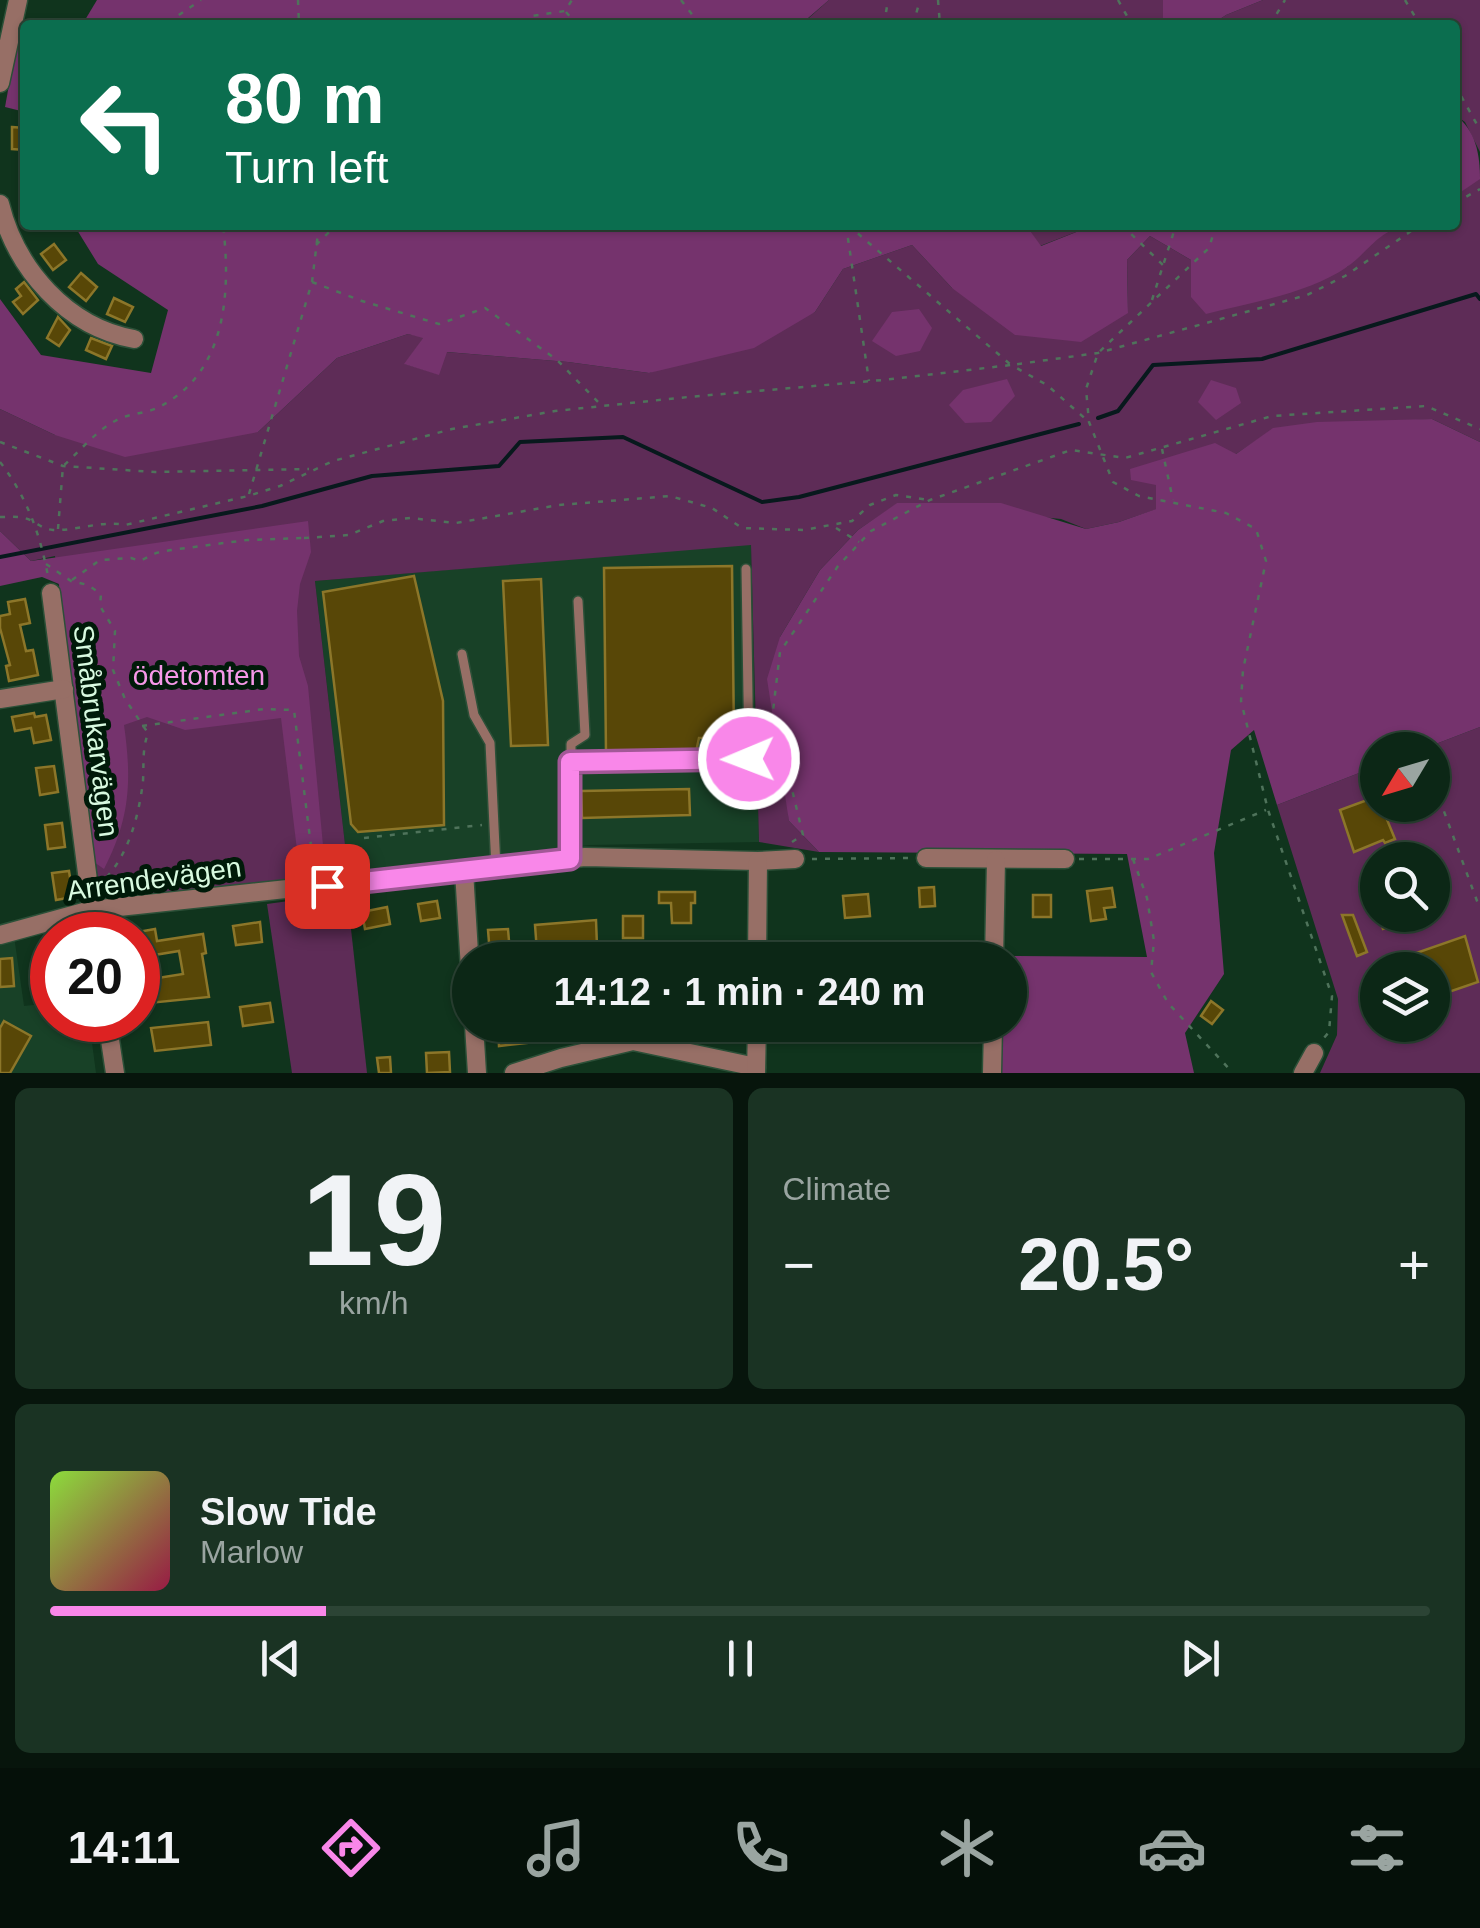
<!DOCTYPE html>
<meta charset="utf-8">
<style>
body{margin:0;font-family:Helvetica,sans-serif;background:#1a3323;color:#f1f3f6;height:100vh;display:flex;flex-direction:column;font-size:38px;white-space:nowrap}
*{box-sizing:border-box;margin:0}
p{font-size:32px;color:#9aa5a1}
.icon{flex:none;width:55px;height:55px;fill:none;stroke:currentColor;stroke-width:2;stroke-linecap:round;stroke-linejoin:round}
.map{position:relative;height:1073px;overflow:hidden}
.sheet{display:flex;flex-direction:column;gap:15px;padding:15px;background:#07150c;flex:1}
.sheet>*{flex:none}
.hud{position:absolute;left:20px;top:20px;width:1440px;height:210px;border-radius:10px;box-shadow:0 2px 8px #0004,0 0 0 2px #2c4435;background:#0b6e4f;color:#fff;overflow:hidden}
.needle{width:65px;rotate:232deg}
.tools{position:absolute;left:1360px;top:732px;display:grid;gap:20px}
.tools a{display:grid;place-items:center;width:90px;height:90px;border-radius:50%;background:#0c2716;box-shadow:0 2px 8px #0004,0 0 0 2px #2c4435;font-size:50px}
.speed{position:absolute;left:30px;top:912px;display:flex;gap:20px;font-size:50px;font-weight:700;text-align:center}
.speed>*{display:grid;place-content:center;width:130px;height:130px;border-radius:50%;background:#0c2716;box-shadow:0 2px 8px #0004,0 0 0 2px #2c4435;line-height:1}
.speed .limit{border:15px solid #d22;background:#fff;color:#111}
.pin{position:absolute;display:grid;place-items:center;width:85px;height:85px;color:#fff;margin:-42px;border-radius:20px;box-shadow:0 5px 15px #0006}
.me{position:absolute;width:110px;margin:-55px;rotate:269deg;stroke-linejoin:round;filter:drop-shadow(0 0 8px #0008)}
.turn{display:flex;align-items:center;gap:35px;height:210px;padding:0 40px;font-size:45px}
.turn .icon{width:130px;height:130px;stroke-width:2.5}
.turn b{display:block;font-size:70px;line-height:85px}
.big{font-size:75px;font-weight:700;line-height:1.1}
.sheet .tile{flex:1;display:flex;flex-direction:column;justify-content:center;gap:15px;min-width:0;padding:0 35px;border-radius:15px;background:#1a3323}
.sheet .dial{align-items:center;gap:0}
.dial b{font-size:130px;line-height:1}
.song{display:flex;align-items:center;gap:30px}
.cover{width:120px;height:120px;border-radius:15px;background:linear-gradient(135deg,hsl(90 70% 55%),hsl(340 70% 35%))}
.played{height:10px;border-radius:5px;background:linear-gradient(90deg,#f987e9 20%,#2c4435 20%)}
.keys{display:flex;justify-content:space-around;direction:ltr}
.heat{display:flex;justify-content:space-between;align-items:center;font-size:55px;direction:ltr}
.sheet .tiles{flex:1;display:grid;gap:15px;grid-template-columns:1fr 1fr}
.tile:last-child{grid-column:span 2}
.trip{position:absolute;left:452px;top:942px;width:575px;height:100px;border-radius:50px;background:#0c2716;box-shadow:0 2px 8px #0004,0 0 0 2px #2c4435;font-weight:700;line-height:100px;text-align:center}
.tabs{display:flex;height:160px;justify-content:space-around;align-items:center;background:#051009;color:#9aa5a1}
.tabs .icon{width:70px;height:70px}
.tabs .selected{color:#f987e9}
.tabs b{font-size:45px;color:#f1f3f6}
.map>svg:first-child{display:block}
.built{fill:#184127}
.green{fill:#5e2c57;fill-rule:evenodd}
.forest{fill:#75336d}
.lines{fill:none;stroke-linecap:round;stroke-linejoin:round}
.stream{stroke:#08191d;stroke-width:4}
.building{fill:#584707;stroke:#8c7629;stroke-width:2.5}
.service-casing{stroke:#2c5038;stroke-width:12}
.minor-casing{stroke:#2c5038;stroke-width:21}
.path{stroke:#4f735b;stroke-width:2.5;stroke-dasharray:5 8;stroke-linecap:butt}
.service{stroke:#976f66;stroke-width:9}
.minor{stroke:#976f66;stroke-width:18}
.route-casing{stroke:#a25897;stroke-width:25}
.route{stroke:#f987e9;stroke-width:18}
.labels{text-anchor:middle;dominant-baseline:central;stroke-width:10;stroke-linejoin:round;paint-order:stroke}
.park-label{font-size:28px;fill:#f698e8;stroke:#001a09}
.street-label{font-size:28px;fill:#d8fae0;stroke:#001a09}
</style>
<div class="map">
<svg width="1480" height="1073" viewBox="0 0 1480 1073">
<rect width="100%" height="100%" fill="#10341d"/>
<g class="built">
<polygon points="751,544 759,842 590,845 348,871 315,581"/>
<polygon points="14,936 24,1006 52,1003 52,1020 89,1020 96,1073 0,1073 0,938"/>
</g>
<g class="green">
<polygon points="829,0 1163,0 1163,25 801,25"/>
<polygon points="1263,0 1480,0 1480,152 1465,122 1455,115 1455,25 1211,25 1226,15"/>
<polygon points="1480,177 1480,442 1432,419 1273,429 1236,454 1157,485 1157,509 1119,522 1086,529 1061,519 898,503 858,530 820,570 780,637 789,821 819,852 759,842 751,545 315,581 348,871 224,896 102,909 55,556 31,561 0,531 0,409 55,435 258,432 337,358 408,334 424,337 405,364 438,374 446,352 568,362 649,373 815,312 843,269 912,245 952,288 1128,313 1127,260 1150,236 1191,260 1191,297 1347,267 1383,232 1403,225 1455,225 1455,196"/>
<polygon points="1026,225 1094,225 1040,246"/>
<path d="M 1480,727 L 1480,1073 L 1320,1073 L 1337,1035 L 1338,999 L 1277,805 L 1377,766 L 1378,805 L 1432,805 L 1432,750 L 1420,750 ZM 1378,860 L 1432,860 L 1432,915 L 1378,915 ZM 1378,970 L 1432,970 L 1432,1025 L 1378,1025 Z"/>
<polygon points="347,893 367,1073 292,1073 267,904"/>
</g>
<g class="forest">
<polygon points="97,0 829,0 800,25 82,25"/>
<polygon points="1163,0 1263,0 1226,15 1211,25 1163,25"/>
<polygon points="25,30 25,112 5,107 18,35"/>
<path d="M 1455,115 C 1476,130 1480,155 1480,179 L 1455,196 Z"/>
<path d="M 74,225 L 1026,225 L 1041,246 L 1094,225 L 1403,225 C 1375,235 1369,251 1347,267 C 1307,294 1252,302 1206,314 L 1191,297 L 1191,260 L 1150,236 L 1127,260 L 1128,313 L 1081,342 L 1015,335 L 952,288 L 912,245 L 843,269 L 815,312 L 754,348 L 649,373 L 568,362 L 447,352 L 439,375 L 404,364 L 423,338 L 408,334 L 337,358 L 258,432 L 125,457 L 55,435 L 0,409 L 0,299 L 41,355 L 151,373 L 168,310 L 98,264 Z"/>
<polygon points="919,309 932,328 920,351 896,356 872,341 892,312"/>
<polygon points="1007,379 1015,396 991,422 965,423 949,405 963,390"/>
<polygon points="1211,380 1236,388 1241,403 1216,420 1198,402"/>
<polygon points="1432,419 1480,442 1480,727 1420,750 1378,750 1377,766 1277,805 1254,730 1231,750 1214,853 1224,974 1185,1033 1194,1073 1000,1073 1001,1025 1010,1025 1010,960 1002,960 1002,956 1147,957 1127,854 819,852 789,821 767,679 780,637 820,570 858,530 897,503 1001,503 1086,529 1119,522 1156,509 1156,485 1131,480 1130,469 1215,443 1236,454 1273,428 1317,422"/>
<path d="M 308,521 L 311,552 L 300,584 L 297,611 L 299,656 L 308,686 L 324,856 L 298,858 L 281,718 L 185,730 L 147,717 L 124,725 C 132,781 130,819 104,869 L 91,860 L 59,584 L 42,577 L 0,586 L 0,531 L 31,561 Z"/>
</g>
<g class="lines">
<g class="stream">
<polyline points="1098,418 1118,411 1153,365 1262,359 1476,294 1480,299"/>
<polyline points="0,557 262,506 372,476 499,466 520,442 623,437 762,502 799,497 1079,424"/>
</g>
</g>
<g class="building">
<polygon points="12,127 25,128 25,150 12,149"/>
<polygon points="54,244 66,260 53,270 41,254"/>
<polygon points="81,273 97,287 86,301 69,287"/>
<polygon points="24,282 38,300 23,314 13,302 21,296 16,289"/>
<polygon points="114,298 133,307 125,322 107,314"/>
<polygon points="58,317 70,330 59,346 47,338"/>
<polygon points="91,338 112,346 106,359 86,350"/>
<polygon points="732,566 734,738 699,738 696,752 606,753 604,568"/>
<polygon points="414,576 443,701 444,825 358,832 351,824 323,592"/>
<polygon points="541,579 548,745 511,746 503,581"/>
<polygon points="25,599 30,623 20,625 26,651 33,650 38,675 9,681 6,666 10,665 0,628 0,616 10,614 8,602"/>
<polygon points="34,713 35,717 46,715 51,740 34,743 31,728 15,731 12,717"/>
<polygon points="54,766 58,792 40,795 36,768"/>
<polygon points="689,789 690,815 582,818 581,791"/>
<polygon points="1378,796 1378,805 1381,805 1395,839 1385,843 1383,840 1354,852 1340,810"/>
<polygon points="62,823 65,847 48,849 45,825"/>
<polygon points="69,871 73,897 56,900 52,873"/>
<polygon points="934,887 935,906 920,907 919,888"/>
<polygon points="1112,888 1115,907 1104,908 1106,919 1091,921 1087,891"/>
<polygon points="659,892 695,892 695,903 691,903 691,923 672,923 671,903 659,903"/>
<polygon points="868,894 870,916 845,918 843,896"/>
<rect x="1033" y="895" width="18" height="22"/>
<polygon points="437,901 440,918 421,921 418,904"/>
<polygon points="387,907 390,924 365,929 362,912"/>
<polygon points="1342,915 1353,915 1367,952 1357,956"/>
<polygon points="1378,915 1417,915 1417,917 1383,929"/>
<rect x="623" y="916" width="20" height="22"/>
<polygon points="596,920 597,946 537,952 535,925"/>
<polygon points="260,922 262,942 236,945 233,926"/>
<polygon points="155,929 157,941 203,934 206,953 202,954 209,997 149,1003 145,980 183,974 179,951 142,957 138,932"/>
<polygon points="508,929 510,953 490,955 488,930"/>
<polygon points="1465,936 1478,982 1440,995 1429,962 1399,970 1396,960"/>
<polygon points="52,956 52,982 39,984 34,959"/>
<polygon points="12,958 14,986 0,987 0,959"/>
<polygon points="1211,1001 1223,1010 1212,1024 1201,1016"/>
<polygon points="270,1003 273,1022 243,1026 240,1007"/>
<polygon points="4,1021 31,1036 10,1073 0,1073 0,1028"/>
<polygon points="208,1022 211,1045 155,1051 151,1028"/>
<polygon points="498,1025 554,1025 555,1040 499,1046"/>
<polygon points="839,1025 856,1025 857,1041 839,1041"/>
<polygon points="449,1052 450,1072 427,1073 426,1053"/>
<polygon points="390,1057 391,1073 379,1073 377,1058"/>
</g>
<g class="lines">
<g class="service-casing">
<g id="service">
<polyline points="462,654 474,715 490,743 496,868"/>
<polyline points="571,763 571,744 585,735 578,601"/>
<polyline points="569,859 571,763 749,759 746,569"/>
</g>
</g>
<g class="minor-casing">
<g id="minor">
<polyline points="0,83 18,0"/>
<path d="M 0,204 C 16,269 67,327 134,339"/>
<polyline points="51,593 95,935"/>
<polyline points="0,699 64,689"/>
<polyline points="926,858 1065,859"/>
<polyline points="464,871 470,969"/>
<polyline points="0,935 91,910 585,857 758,861 795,859"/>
<polyline points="757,960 758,861"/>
<polyline points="994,960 996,860"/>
<polyline points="107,1020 115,1073"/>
<polyline points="474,1025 477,1073"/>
<polyline points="514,1073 561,1058 633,1041 756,1067"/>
<polyline points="756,1073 757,1025"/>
<polyline points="992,1073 993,1025"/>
<polyline points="1303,1073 1314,1053"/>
</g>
</g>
<g class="path">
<polyline points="298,0 299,25"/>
<polyline points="681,0 700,25"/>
<polyline points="938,0 940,25"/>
<polyline points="1118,0 1132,25"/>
<polyline points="1405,0 1420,25"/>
<polyline points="566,12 577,25"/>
<polyline points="173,25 173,19 201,0"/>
<polyline points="525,25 532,16 565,11 572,0"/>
<polyline points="884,25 888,0"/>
<polyline points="913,25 920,0"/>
<polyline points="1270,25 1285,0"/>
<polyline points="1455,85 1480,130"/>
<polyline points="1455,203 1480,189"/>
<polyline points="846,225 869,381"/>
<polyline points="848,225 1011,365 1098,353 1307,295 1345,276 1420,225"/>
<polyline points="1122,225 1163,265"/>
<polyline points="1216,225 1209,248 1098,353 1086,389 1089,422 1113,482 1139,496 1226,513 1256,529 1266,561 1243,670 1241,701 1268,810 1332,996 1329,1032 1323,1039"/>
<polyline points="316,245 336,225"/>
<polyline points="312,282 362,301 439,324 485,308 557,360 601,405"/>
<polyline points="1152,300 1176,225"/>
<polyline points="0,442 63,466 155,472 309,469"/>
<polyline points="1162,449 1173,500"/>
<path d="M 0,462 C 27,497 40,534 48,576"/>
<polyline points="249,494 312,282 319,225"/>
<path d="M 0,517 C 11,517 21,515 32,521 C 40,525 43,529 53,530 C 77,531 101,520 125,525 L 248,496 L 280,486 L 333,461 L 452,429 L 555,411 L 688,397 L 883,380 L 1011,365 L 1047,385 L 1089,422"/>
<polyline points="836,528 859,542"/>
<path d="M 58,529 L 63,466 C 79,452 96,431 115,421 C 128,413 146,414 159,407 C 227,373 231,291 223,225"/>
<polyline points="304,538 349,535 383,521 410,518 456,523 559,505 670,496 712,508 742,528 804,530 852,521 870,505 896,495 928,500"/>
<path d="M 46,564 L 71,581 L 88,585 L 101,594 L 100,606 L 115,631 L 113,670 L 125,699 L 148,733 C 142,750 144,764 143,781 C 139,815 129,853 106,878"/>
<polyline points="72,580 100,560 131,558 140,561 156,553 171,550 247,540 304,538"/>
<polyline points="142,726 264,709 294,710 312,854"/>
<polyline points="1435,787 1480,909"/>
<polyline points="364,838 482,825"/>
<polyline points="792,842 803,835 773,711 780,652 838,566 871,531 930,500 1071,450 1125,458 1272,416 1426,406 1480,429"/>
<polyline points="812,859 909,858"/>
<polyline points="1079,859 1148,859 1266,810"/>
<polyline points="1133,859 1147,898 1154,941 1151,972 1168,1003 1233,1073"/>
</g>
<use href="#service" class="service"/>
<use href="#minor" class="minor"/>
</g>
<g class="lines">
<g class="route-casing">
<polyline id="route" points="327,886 570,859 570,762 749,759"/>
</g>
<use href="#route" class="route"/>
</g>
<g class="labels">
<g class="park-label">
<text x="199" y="675">ödetomten</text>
</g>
<g class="street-label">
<text transform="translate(96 731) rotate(83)">Småbrukarvägen</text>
<text transform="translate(154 879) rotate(-8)">Arrendevägen</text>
</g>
</g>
</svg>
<div class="tools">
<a><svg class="needle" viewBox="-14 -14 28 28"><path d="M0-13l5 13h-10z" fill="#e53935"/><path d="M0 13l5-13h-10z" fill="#9aa5a1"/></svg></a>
<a><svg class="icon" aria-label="search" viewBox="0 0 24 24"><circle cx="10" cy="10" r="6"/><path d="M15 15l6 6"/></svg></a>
<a><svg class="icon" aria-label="layers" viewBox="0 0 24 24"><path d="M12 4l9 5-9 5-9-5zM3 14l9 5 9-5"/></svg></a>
</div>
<div class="speed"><div class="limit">20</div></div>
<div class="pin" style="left:327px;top:886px;background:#d93025"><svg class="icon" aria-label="arrive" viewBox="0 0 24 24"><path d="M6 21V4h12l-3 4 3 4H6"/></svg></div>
<svg class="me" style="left:749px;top:759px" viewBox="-20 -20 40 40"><circle r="17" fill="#f987e9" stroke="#fff" stroke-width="3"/><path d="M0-11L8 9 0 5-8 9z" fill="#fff"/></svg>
<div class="trip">14:12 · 1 min · 240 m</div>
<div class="hud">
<div class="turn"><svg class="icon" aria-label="left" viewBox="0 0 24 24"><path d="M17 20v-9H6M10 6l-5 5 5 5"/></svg><div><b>80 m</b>Turn left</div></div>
</div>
</div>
<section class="sheet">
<div class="tiles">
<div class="tile dial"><b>19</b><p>km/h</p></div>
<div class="tile"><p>Climate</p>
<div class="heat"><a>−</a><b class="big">20.5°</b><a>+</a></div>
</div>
<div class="tile">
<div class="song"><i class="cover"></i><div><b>Slow Tide</b><p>Marlow</p></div></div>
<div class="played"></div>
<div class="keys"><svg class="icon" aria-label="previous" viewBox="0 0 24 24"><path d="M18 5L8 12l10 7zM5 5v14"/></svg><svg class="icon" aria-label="pause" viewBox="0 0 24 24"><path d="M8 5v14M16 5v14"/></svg><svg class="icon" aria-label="next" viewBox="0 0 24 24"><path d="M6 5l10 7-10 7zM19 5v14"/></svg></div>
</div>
</div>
</section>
<nav class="tabs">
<b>14:11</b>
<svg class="icon selected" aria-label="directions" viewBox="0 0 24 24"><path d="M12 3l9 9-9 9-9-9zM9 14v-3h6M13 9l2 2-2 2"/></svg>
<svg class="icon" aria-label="music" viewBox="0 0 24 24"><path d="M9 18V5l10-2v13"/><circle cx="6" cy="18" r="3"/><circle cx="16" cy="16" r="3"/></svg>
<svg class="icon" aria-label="phone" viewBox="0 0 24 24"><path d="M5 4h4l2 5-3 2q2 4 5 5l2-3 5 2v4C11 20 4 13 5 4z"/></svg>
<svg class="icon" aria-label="climate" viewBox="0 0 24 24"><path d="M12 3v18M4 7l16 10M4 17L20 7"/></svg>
<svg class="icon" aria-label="car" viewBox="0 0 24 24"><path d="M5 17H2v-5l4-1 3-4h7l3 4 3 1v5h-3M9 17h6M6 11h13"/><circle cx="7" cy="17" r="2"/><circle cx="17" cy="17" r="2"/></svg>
<svg class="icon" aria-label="filters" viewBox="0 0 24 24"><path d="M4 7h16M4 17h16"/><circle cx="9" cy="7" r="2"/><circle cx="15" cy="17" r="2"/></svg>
</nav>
